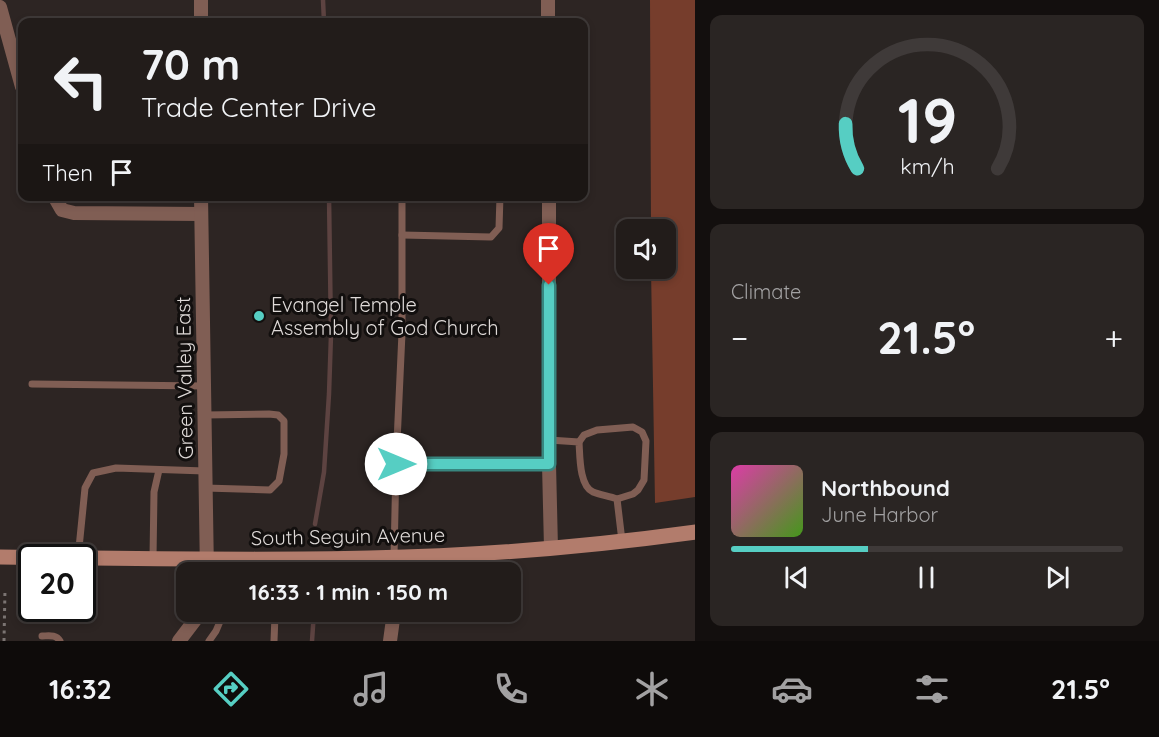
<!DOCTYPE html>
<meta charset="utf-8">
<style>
body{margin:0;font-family:Quicksand,sans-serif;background:#2a2523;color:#f1f3f6;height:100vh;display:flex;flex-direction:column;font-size:22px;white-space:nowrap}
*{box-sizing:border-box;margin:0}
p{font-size:20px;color:#a2a1a2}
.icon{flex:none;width:33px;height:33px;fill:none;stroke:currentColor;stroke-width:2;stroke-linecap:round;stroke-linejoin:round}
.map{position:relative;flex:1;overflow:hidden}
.side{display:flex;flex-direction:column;gap:15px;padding:15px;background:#130f0e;width:464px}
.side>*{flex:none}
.hud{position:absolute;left:18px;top:18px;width:570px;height:183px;border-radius:12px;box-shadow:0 3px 9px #0003,0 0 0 2px #3f3a39;background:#221c1a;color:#f1f3f6;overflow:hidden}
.buttons{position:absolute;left:616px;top:219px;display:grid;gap:12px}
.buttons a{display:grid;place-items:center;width:60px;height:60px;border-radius:12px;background:#221c1a;box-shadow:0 3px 9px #0003,0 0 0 2px #3f3a39;font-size:30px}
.speed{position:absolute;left:18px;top:544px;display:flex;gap:12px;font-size:30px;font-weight:700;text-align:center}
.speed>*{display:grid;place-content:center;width:78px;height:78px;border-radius:50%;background:#221c1a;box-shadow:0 3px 9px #0003,0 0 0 2px #3f3a39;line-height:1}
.speed .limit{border:3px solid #111;border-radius:9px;background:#fff;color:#111}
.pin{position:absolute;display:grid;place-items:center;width:51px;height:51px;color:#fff;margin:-62px -26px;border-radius:50% 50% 50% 0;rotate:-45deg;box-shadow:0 0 6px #0007}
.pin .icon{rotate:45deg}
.me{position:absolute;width:66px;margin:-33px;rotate:90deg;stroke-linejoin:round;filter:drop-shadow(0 0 4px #0008)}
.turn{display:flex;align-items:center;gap:21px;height:126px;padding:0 24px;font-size:27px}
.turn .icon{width:78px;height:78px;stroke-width:2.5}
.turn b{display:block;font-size:42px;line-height:51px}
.then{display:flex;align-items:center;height:57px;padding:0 24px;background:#0003;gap:12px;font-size:22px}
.big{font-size:45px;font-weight:700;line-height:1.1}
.side .card{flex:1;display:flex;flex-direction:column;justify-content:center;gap:9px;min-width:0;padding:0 21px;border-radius:12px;background:#2a2523}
.side .dial{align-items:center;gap:0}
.dial svg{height:156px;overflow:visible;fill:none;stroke:#3f3a39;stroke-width:7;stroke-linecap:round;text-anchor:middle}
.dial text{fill:#f1f3f6;stroke:none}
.song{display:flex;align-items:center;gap:18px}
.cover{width:72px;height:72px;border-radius:9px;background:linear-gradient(135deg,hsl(320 70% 55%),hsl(100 70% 35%))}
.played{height:6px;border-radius:3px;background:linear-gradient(90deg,#56cec3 35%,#3f3a39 35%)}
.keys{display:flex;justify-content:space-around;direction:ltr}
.heat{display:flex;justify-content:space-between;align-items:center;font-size:33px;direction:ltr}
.trip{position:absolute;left:176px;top:562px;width:345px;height:60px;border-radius:12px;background:#221c1a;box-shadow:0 3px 9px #0003,0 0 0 2px #3f3a39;font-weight:700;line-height:60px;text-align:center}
.dock{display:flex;height:96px;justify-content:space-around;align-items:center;background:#0e0b0a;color:#a2a1a2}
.dock .icon{width:42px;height:42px}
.dock .active{color:#56cec3}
.dock b{font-size:27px;color:#f1f3f6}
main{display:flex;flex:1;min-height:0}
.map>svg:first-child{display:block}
.green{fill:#763d2c}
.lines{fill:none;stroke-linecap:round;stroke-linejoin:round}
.stream{stroke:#5d4341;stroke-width:4.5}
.path{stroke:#7b7472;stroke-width:3;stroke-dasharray:3 4.5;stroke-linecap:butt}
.lane{stroke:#805e54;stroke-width:7}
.street{stroke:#805e54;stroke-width:14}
.secondary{stroke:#b27c6c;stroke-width:15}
.route-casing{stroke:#38867f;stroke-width:15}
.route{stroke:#56cec3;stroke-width:10}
.poi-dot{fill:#56cec3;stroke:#120f0e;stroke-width:2}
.labels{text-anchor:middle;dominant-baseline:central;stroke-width:6;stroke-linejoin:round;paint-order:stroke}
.poi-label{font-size:20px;fill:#dfdad8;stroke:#120f0e;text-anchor:start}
.street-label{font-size:20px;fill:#dfdad8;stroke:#120f0e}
</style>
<main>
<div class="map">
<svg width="696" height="641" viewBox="0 0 696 641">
<rect width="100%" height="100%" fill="#2d2523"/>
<polygon class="green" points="650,0 696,0 695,497 655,503 651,269 666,268 666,230 651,229"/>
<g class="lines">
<g class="stream">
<polyline points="323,0 324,22"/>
<polyline points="315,524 324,472 329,394 331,335 329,196"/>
<polyline points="312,641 314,612"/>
</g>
<polyline class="path" points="4,641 5,589"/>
<g class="lane">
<polyline points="402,235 491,237 499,228 500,196"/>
<polyline points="32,384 205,386"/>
<path d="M 549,440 L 579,442 C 580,455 579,486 593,492 C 600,495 609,496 617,499 L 622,541"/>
<polyline points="579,442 584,435 597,430 633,427 642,432 646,441 644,480 638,490 633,494 617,499"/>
<polyline points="396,464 549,464"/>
<polyline points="205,488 270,490 279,481 284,454 284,421 278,415 269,414 205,415"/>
<polyline points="394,557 396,464 402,333 402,196"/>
<polyline points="78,558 85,488 93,473 116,468 205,471"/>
<polyline points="153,558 154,492 159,470"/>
<polyline points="223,612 233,614 275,615 274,641"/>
<path d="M 42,636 C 48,636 56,634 60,641"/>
<polyline points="209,641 216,631 224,612"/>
</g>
<g class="street">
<polyline points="201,0 201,22"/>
<polyline points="548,0 548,22"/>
<polyline points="0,7 22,87"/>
<polyline points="54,196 62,210 74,213 201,214"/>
<polyline points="201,196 207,573"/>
<polyline points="549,196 549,464 551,548"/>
<polyline points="394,557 395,573"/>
<polyline points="179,641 195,620 199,612"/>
<polyline points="390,641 394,612"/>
</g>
<path class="secondary" d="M 0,557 C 123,558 246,561 369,558 C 478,556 587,547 696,532"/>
</g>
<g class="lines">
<g class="route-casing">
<polyline id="route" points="396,464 549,464 549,285"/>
</g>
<use href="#route" class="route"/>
</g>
<circle class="poi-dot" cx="259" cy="316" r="6"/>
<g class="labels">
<g class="poi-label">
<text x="271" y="304">Evangel Temple<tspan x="271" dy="23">Assembly of God Church</tspan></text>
</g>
<g class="street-label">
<text transform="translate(184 378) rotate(-91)">Green Valley East</text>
<text transform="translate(348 536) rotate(-1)">South Seguin Avenue</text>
</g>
</g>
</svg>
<div class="buttons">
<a><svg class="icon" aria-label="sound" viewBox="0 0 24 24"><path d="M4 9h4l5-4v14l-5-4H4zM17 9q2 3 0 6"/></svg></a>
</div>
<div class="speed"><div class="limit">20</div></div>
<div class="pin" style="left:549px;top:285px;background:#d93025"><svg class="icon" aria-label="arrive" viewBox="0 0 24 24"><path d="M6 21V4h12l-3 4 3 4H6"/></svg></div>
<svg class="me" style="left:396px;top:464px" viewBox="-20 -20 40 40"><circle r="19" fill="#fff"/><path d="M0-13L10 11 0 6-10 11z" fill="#56cec3"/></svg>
<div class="trip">16:33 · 1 min · 150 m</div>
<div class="hud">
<div class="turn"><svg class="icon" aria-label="left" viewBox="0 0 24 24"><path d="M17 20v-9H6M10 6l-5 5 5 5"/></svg><div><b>70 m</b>Trade Center Drive</div></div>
<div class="then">Then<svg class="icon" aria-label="arrive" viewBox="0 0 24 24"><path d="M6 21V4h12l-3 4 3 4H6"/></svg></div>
</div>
</div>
<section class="side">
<div class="card dial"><svg viewBox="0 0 100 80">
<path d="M14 69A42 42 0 1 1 86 69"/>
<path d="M14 69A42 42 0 0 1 8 46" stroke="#56cec3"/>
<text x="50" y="56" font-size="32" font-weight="700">19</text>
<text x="50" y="72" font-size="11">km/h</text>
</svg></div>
<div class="card"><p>Climate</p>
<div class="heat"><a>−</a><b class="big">21.5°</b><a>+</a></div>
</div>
<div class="card">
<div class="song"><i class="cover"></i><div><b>Northbound</b><p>June Harbor</p></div></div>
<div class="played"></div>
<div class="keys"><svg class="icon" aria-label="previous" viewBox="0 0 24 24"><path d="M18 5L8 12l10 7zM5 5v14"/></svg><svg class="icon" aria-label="pause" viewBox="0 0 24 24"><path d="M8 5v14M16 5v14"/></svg><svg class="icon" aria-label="next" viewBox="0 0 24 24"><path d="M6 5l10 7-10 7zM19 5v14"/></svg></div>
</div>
</section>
</main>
<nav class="dock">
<b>16:32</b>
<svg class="icon active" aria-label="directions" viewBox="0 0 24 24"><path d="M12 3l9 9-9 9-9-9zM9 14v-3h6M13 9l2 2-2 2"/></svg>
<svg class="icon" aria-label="music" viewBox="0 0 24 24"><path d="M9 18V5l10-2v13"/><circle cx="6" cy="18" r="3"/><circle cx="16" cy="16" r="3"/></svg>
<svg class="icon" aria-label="phone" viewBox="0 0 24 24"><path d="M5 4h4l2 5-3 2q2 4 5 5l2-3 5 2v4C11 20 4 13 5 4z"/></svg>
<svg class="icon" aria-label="climate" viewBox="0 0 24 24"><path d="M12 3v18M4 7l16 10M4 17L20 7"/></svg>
<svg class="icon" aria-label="car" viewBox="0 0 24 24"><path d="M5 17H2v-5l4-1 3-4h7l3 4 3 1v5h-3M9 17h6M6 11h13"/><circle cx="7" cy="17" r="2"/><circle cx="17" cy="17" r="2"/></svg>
<svg class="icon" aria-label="filters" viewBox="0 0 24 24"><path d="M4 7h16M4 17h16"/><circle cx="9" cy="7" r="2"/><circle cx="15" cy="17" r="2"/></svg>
<b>21.5°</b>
</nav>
